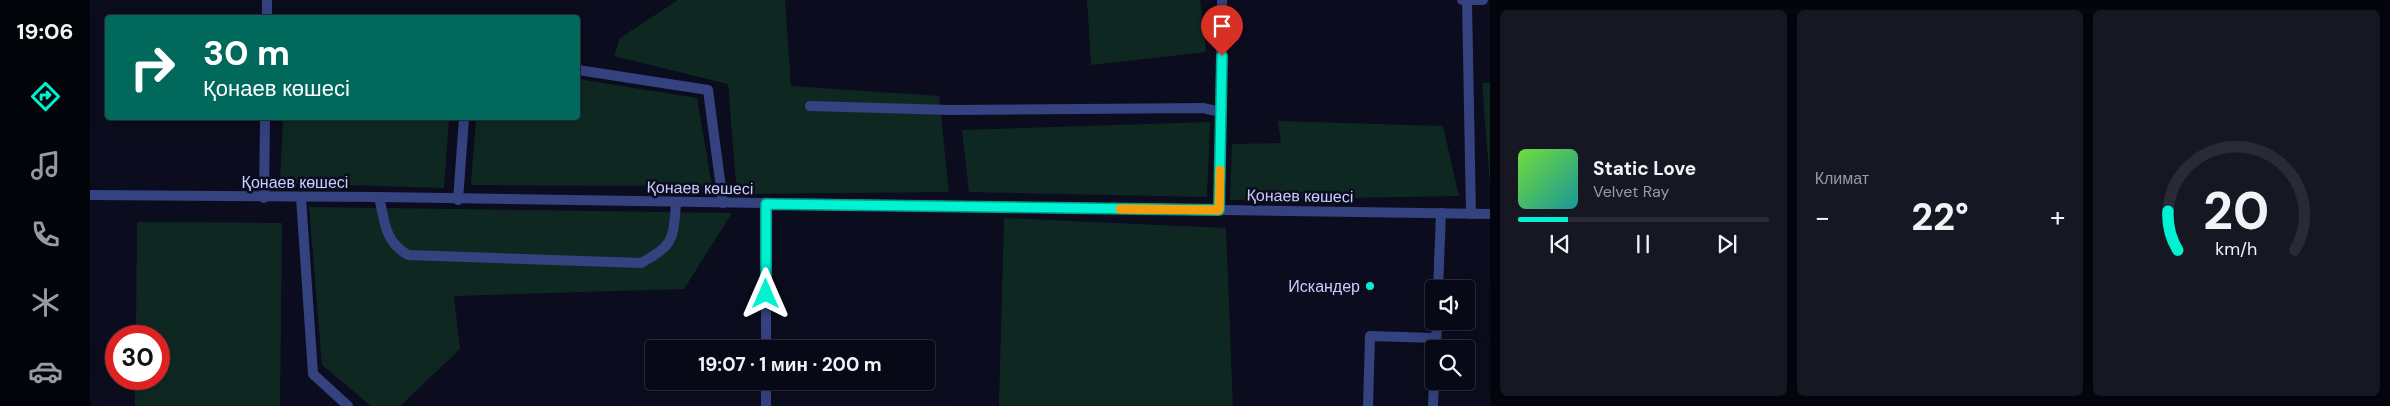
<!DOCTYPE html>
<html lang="ru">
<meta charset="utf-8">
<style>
body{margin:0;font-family:"DM Sans",sans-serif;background:#161723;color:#f1f3f6;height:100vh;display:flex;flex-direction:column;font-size:19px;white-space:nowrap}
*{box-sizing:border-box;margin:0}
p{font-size:16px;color:#989aa1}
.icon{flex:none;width:28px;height:28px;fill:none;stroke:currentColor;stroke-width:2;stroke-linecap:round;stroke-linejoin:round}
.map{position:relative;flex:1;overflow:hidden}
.side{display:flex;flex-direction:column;gap:10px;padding:10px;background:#04050c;width:900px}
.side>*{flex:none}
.banner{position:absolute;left:15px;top:15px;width:475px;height:105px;border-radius:5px;box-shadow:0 5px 20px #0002,0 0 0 1px #292a35;background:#00695c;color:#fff;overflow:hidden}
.buttons{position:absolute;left:1335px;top:280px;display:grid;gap:10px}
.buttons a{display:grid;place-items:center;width:50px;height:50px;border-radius:5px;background:#080916;box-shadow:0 5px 20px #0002,0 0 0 1px #292a35;font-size:25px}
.speed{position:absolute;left:15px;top:325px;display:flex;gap:10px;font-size:25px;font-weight:700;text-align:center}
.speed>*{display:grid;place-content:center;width:65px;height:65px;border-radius:50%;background:#080916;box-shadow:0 5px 20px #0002,0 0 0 1px #292a35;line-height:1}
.speed .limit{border:8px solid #d22;background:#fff;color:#111}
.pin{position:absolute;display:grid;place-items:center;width:42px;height:42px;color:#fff;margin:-51px -21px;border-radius:50% 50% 50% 0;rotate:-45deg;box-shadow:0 0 5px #0007}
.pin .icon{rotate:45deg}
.me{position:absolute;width:55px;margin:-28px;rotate:0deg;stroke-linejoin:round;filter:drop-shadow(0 0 4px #0008)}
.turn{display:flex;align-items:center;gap:18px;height:105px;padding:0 15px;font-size:22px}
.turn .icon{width:65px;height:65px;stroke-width:2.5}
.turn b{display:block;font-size:35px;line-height:42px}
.big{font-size:38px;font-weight:700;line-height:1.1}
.side .tile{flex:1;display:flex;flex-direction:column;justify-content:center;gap:8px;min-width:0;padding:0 18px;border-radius:8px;background:#161723}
.side .dial{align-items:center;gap:0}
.dial svg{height:130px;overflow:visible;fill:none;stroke:#292a35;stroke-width:7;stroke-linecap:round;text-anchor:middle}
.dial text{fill:#f1f3f6;stroke:none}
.song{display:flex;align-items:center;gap:15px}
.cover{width:60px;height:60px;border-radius:8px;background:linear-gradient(135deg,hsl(100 70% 55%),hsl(180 70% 35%))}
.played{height:5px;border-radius:2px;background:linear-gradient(90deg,#00f2d2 20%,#292a35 20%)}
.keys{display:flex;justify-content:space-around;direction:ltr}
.heat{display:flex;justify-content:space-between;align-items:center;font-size:28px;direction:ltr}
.side .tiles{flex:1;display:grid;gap:10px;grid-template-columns:repeat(3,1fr)}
.trip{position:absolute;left:555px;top:340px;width:290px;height:50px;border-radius:5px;background:#080916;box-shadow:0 5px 20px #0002,0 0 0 1px #292a35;font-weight:700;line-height:50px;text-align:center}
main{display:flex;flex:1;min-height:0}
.dock{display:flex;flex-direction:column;width:90px;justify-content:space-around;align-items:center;background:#030409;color:#989aa1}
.dock .icon{width:35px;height:35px}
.dock .selected{color:#00f2d2}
.dock b{font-size:22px;color:#f1f3f6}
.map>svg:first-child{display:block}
.green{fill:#0e2821}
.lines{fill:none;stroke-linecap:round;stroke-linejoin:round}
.service{stroke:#34427f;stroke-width:10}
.minor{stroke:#34427f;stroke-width:10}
.tertiary{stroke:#34427f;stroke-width:10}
.route-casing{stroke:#009d88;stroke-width:12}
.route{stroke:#00f2d2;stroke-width:9}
.slow{stroke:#f59e0b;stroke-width:9}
.poi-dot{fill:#00f2d2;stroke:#0b0c1d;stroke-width:2}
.labels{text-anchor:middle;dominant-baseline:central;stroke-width:5;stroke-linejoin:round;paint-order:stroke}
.street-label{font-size:16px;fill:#c7ceff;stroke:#0b0c1d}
.poi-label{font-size:16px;fill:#c7ceff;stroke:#0b0c1d;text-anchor:end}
</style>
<main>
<nav class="dock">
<b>19:06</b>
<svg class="icon selected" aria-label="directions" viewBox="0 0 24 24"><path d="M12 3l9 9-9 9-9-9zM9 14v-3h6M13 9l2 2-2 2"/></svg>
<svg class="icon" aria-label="music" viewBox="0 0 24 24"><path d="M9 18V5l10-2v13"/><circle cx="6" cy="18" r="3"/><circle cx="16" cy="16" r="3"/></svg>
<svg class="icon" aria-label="phone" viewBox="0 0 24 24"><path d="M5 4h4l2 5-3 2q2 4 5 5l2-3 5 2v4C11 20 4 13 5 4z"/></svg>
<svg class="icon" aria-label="climate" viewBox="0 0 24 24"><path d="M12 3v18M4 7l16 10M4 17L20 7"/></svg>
<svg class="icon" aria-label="car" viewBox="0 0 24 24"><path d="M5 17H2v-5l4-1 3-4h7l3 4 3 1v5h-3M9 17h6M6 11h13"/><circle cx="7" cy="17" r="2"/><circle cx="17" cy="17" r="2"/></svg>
</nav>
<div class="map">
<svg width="1400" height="406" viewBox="0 0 1400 406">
<rect width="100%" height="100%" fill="#0b0c1d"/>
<g class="green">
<polygon points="588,0 695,0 701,86 849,96 859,192 647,194 638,84 524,56 530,38"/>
<polygon points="997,0 1110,0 1116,52 1001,65"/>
<polygon points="488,79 607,98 622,186 381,185 386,118 488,118"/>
<polygon points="1392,83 1400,83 1400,185"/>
<polygon points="193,118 359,118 354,188 190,183"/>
<polygon points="1188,121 1353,126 1369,196 1140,200 1142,144 1191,143"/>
<polygon points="1120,122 1117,197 879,192 872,130"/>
<polygon points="219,207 642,213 594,289 364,296 370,349 310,406 281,406 232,365"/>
<polygon points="914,218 1136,228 1143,406 909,406"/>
<polygon points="47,222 192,223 190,406 45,406 45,379 69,379 69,336 46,336"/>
</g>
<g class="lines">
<g class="service">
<polyline points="1372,0 1393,0"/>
<polyline points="1377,1 1381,214"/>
<polyline points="177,18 177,0"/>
<polyline points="488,70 618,90 633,203"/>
<polyline points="720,106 860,110 1113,108 1131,112"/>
<path d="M 289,197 C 295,222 294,241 318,255 L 551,263 C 585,245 583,238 586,203"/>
<polyline points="174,198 175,118"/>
<polyline points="211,198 223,374 258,406"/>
<polyline points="368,200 374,118"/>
<polyline points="1129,210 1132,0"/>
<polyline points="1348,289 1351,213"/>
<polyline points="1346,349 1347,321"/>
<polyline points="1278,406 1280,336 1346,338"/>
<polyline points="1343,406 1344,381"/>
</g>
<g class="minor">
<polyline points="676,204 676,349"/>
<polyline points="676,381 676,406"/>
</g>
<polyline class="tertiary" points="0,195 289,197 1400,214"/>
</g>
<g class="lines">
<g class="route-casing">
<polyline id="route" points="676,294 676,204 1129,210 1132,56"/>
</g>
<use href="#route" class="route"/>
<polyline class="slow" points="1030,209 1129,210 1130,170"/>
</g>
<circle class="poi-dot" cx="1280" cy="286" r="5"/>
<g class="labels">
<g class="street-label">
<text x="205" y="182">Қонаев көшесі</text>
<text transform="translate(610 188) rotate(1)">Қонаев көшесі</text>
<text transform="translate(1210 196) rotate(1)">Қонаев көшесі</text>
</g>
<g class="poi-label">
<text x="1270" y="286">Искандер</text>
</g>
</g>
</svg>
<div class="buttons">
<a><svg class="icon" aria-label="sound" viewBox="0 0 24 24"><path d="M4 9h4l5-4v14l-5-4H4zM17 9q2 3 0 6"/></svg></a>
<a><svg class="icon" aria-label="search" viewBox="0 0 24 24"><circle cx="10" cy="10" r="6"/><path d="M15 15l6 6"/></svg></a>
</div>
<div class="speed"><div class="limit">30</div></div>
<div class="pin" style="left:1132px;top:56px;background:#d93025"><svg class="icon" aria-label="arrive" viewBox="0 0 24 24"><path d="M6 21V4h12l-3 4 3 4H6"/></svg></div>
<svg class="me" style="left:676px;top:294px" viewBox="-20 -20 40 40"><path d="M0-17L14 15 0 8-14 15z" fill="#00f2d2" stroke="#fff" stroke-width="4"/></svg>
<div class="trip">19:07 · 1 мин · 200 m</div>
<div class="banner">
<div class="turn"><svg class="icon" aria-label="right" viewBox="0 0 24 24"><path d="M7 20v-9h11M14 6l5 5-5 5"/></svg><div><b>30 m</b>Қонаев көшесі</div></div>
</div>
</div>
<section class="side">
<div class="tiles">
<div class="tile">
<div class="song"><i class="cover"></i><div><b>Static Love</b><p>Velvet Ray</p></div></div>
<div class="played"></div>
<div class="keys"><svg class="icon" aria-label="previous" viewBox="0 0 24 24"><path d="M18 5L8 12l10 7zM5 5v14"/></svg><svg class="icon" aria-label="pause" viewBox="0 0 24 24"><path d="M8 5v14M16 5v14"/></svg><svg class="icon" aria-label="next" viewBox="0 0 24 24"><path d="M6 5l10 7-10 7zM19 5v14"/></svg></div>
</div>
<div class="tile"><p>Климат</p>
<div class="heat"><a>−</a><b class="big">22°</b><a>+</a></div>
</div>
<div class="tile dial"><svg viewBox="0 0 100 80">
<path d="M14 69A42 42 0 1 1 86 69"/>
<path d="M14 69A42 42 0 0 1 8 45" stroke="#00f2d2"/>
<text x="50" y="56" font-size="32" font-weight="700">20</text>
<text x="50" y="72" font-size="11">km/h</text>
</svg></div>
</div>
</section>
</main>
